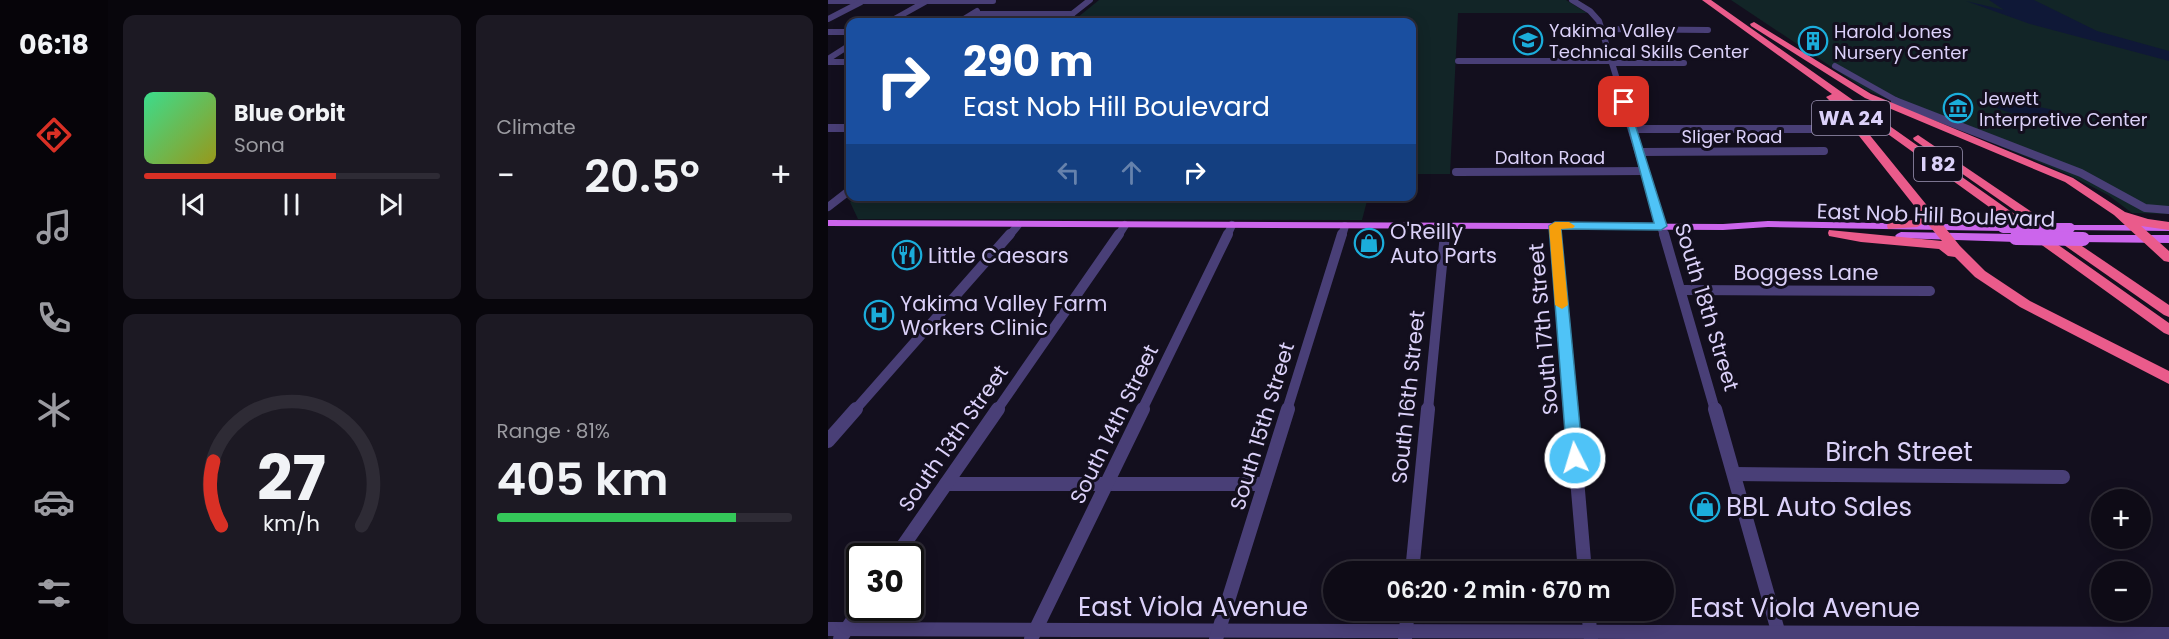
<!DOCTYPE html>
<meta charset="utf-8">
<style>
body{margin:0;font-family:Poppins,sans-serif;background:#1c1923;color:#f1f3f6;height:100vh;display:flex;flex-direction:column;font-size:22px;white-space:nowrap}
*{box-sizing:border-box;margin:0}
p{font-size:20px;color:#9b9ba1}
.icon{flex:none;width:33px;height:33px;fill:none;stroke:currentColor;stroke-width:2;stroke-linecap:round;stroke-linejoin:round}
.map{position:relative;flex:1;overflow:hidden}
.details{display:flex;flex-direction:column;gap:15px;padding:15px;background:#08060c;width:720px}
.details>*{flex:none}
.top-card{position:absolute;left:18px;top:18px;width:570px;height:183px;border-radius:12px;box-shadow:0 3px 15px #0003,0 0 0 2px #2e2b35;background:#1a4fa0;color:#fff;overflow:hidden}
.tools{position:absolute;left:1263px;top:489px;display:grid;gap:12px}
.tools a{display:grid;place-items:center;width:60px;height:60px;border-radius:50%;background:#0e0b16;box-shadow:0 3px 15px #0003,0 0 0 2px #2e2b35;font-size:30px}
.speed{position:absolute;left:18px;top:543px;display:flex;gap:12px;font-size:30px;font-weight:700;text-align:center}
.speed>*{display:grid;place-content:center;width:78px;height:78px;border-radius:50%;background:#0e0b16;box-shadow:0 3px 15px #0003,0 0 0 2px #2e2b35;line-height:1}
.speed .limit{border:3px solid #111;border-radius:9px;background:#fff;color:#111}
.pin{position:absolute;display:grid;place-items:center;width:51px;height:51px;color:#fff;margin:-26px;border-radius:12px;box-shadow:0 3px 9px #0006}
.me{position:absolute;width:66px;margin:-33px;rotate:355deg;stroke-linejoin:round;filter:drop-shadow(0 0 4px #0008)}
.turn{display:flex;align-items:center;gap:21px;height:126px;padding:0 18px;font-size:27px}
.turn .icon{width:78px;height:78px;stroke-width:2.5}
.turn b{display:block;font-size:42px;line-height:51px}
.lanes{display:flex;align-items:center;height:57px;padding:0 18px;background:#0003;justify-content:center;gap:30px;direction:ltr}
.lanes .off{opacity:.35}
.big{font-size:45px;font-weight:600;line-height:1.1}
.details .tile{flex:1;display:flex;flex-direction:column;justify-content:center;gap:9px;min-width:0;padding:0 21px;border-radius:12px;background:#1c1923}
.details .dial{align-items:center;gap:0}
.dial svg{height:156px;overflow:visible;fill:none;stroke:#2e2b35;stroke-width:7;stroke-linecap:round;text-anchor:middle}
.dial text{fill:#f1f3f6;stroke:none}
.song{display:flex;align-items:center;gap:18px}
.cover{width:72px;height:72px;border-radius:9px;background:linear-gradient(135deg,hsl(150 70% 55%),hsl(60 70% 35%))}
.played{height:6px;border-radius:3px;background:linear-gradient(90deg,#d93025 65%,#2e2b35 65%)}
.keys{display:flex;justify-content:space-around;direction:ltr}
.heat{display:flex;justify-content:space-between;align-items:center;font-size:33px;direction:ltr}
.charge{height:9px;border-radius:4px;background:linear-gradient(90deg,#34c759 81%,#2e2b35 0)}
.details .tiles{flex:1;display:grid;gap:15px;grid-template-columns:repeat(2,1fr)}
.trip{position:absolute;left:495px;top:561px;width:351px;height:60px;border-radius:30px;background:#0e0b16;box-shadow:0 3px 15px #0003,0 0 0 2px #2e2b35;font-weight:600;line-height:60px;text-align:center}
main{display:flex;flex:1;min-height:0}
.dock{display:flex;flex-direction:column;width:108px;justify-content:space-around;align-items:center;background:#060409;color:#9b9ba1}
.dock .icon{width:42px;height:42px}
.dock .selected{color:#d93025}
.dock b{font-size:27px;color:#f1f3f6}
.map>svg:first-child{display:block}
.green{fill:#122527}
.water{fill:#0f1837}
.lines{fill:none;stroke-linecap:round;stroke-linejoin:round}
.minor-far3{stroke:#493f77;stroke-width:6}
.minor-far2{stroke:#493f77;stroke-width:8}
.minor-far1{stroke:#493f77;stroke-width:10}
.minor{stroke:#493f77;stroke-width:14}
.major{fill:#cc65ec;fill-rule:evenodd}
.highway{fill:#ea5b8b;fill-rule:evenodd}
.major-bridge-far1{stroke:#cc65ec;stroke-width:10}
.major-bridge{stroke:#cc65ec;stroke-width:14}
.route{fill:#4fc3f7;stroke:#337fa1;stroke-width:1.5}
.slow{fill:#f59e0b}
.labels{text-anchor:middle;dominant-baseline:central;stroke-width:6;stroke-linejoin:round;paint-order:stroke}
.far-poi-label{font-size:18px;fill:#dbd1f9;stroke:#130f1e;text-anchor:start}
.far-street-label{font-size:18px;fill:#dbd1f9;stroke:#130f1e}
.shield{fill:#130f1e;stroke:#9f97b7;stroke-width:1.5}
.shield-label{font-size:20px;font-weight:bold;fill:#dbd1f9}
.street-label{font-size:21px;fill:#dbd1f9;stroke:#130f1e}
.poi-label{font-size:21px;fill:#dbd1f9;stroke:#130f1e;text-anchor:start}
.near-street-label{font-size:26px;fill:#dbd1f9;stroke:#130f1e}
.near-poi-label{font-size:26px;fill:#dbd1f9;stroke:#130f1e;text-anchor:start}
</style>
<main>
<nav class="dock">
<b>06:18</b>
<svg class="icon selected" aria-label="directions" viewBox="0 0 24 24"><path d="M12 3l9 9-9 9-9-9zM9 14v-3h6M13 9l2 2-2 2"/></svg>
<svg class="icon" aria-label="music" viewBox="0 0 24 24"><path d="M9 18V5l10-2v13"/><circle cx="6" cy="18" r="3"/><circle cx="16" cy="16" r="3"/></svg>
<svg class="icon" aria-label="phone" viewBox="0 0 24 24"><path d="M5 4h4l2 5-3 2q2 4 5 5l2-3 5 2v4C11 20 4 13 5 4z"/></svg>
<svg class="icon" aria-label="climate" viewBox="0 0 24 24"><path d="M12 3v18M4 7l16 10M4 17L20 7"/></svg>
<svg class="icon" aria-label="car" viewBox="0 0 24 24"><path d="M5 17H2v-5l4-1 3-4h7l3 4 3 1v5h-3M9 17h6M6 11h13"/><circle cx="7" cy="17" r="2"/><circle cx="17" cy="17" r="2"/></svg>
<svg class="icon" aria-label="filters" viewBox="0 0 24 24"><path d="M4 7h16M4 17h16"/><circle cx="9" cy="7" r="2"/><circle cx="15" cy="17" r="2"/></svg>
</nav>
<section class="details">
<div class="tiles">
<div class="tile">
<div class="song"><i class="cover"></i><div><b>Blue Orbit</b><p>Sona</p></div></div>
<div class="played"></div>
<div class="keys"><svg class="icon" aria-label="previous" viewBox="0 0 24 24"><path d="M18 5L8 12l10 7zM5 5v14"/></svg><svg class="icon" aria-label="pause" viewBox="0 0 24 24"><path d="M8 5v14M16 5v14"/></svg><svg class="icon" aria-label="next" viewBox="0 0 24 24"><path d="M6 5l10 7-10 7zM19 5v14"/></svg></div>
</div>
<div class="tile"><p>Climate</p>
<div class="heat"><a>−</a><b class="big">20.5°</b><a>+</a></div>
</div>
<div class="tile dial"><svg viewBox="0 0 100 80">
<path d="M14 69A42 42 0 1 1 86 69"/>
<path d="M14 69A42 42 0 0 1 10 36" stroke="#d93025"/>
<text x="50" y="56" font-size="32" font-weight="700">27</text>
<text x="50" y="72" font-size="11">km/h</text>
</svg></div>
<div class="tile"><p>Range · 81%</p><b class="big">405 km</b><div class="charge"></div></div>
</div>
</section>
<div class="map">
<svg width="1341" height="639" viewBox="0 0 1341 639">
<rect width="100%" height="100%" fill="#130f1e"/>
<g class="green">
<polygon points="271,0 738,0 759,13 630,13 622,174 584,174 584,22 244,22"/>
<polygon points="903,0 1341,0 1341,214 1304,213 1280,195 1241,175 1038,90"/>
<polygon points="30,196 540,196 540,197 534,220 30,219 22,202"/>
</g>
<g class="water">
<polygon points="1161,0 1206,0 1269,31 1341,51 1341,61 1202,24 1138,1 1176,10"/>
<path d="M 1172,103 C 1191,104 1240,108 1251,123 C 1238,127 1180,115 1168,107 L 1169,104 Z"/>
</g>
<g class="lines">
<g class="minor-far3">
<polyline points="744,0 762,11 771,21 796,102"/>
<polyline points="0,1 165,1"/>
<polyline points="145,14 244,14"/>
<polyline points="0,19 33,2"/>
<polyline points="61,22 97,2"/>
<polyline points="131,22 149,11"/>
<polyline points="234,22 262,0"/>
<polyline points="774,29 880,30"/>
<polyline points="0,32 22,32"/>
<polyline points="0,59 22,45"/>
<polyline points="630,61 784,61"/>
<polyline points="0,62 22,62"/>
<polyline points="785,63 856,63"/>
<polyline points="1007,66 1071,102"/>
<polyline points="22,92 20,94 22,94"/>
</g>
<g class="minor-far2">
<polyline points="795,101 836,236"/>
<polyline points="1067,101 1253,173 1317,208 1341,210"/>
<polyline points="0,128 22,128"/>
<polyline points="804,129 999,129"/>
<polyline points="812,152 996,151"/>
<polyline points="628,172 817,171"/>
<polyline points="0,207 22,190"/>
<polyline points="727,226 728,236"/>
<polyline points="181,236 190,225"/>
<polyline points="290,236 297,225"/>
<polyline points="399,236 404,225"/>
<polyline points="514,236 517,226"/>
<polyline points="617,236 618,226"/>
</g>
<g class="minor-far1">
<polyline points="728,234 743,410"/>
<polyline points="836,234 887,410"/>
<polyline points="853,290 1102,291"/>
<polyline points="27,410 182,234"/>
<polyline points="169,410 291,234"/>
<polyline points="314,410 400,234"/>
<polyline points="459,410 514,234"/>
<polyline points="600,410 617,234"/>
</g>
<g class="minor">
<polyline points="743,409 757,572"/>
<polyline points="887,409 952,638"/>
<polyline points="0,441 28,409"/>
<polyline points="906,474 1235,477"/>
<polyline points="118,484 436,484"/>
<polyline points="68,556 170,409"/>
<polyline points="584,572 600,409"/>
<polyline points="760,610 763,639"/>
<polyline points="0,629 1341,634"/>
<polyline points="12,639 33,608"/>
<polyline points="203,639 315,409"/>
<polyline points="388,639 460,409"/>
<polyline points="577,639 580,610"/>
</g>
<g class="major">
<polygon points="0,220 895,224 940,221 1175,225 1181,228 1175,231 940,227 895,230 0,226"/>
<polygon points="1242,225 1341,225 1341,231 1238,230 1236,228 1238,226"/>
<polygon points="1073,232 1188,234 1194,238 1188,242 1069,238 1067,236 1069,234"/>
<polygon points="1255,235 1341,235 1341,243 1251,242 1249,239 1251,236"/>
</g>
<g class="highway">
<polygon points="874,0 883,0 1341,323 1341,335 1336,333 1014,101 1132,246 1157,271 1202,301 1341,371 1341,384 1192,307 1147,277 1127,257 1120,256 1111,249 1033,242 1001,236 1000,233 1001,230 1114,241 1098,222 1089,227 1060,229 1059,226 1060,223 1085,220 1089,217 1088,208 1009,108 998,97 1004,94"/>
<polygon points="926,22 1043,94 1245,178 1297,212 1320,219 1341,222 1341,230 1313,226 1341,251 1341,262 1336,261 1286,215 1237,182 1037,98 923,26 922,24"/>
<polygon points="1090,135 1341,305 1341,317 1336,315 1086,140 1085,138"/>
</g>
<polyline class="major-bridge-far1" points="1175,228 1242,228"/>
<polyline class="major-bridge" points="1188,238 1255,239"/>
</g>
<polygon class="route" points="793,100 800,102 839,226 833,230 733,229 755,458 753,463 747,464 741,463 739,458 721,226 727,222 826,223"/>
<polygon class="slow" points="741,222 747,226 745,228 733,229 740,305 734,309 727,305 721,226 727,222"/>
<defs>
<g id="school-ring" transform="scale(1.5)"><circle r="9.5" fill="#130f1e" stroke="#1baddb" stroke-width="1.5"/><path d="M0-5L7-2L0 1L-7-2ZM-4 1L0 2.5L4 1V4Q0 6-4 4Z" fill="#1baddb"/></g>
<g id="building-ring" transform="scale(1.5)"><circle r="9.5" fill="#130f1e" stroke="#1baddb" stroke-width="1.5"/><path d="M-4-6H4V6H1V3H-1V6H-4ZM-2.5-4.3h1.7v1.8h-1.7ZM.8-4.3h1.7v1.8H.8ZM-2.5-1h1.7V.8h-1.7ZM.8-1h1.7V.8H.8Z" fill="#1baddb"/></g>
<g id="museum-ring" transform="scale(1.5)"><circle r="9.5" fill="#130f1e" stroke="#1baddb" stroke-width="1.5"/><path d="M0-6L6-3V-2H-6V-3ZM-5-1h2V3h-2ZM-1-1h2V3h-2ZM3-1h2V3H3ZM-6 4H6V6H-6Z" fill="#1baddb"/></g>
<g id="shop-ring" transform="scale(1.5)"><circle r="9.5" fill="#130f1e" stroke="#1baddb" stroke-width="1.5"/><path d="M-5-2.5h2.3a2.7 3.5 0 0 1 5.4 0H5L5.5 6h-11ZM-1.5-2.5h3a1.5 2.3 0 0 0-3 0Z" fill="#1baddb"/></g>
<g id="restaurant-ring" transform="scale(1.5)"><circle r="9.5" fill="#130f1e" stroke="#1baddb" stroke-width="1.5"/><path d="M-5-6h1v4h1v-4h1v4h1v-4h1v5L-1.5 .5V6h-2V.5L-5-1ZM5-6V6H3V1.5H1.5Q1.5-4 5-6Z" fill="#1baddb"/></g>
<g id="hospital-ring" transform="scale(1.5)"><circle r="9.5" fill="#130f1e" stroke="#1baddb" stroke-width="1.5"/><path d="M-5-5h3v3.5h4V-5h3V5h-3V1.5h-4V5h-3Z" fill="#1baddb"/></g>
</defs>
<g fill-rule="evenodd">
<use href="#school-ring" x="700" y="40"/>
<use href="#building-ring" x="985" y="41"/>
<use href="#museum-ring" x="1130" y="108"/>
<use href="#shop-ring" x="541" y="243"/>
<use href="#restaurant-ring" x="79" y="255"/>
<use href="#hospital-ring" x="51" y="315"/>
<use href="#shop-ring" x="877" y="507"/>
</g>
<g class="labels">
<g class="far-poi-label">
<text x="721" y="30">Yakima Valley<tspan x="721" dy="21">Technical Skills Center</tspan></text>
<text x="1006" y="31">Harold Jones<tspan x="1006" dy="21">Nursery Center</tspan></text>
<text x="1151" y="98">Jewett<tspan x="1151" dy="21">Interpretive Center</tspan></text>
</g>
<g class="far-street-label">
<text x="904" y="136">Sliger Road</text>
<text x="722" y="157">Dalton Road</text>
</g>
<g class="shield">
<rect x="984" y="101" width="78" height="34" rx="4.5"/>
<rect x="1086" y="147" width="48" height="34" rx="4.5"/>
</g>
<g class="shield-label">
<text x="1023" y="118">WA 24</text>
<text x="1110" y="164">I 82</text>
</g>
<g class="street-label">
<text transform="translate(1108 215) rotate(2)">East Nob Hill Boulevard</text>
<text x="978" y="272">Boggess Lane</text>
<text transform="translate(879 307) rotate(73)">South 18th Street</text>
<text transform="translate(715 329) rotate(-95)">South 17th Street</text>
<text transform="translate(580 397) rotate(-84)">South 16th Street</text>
<text transform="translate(286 424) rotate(-64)">South 14th Street</text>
<text transform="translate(434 426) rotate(-73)">South 15th Street</text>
<text transform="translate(125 438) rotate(-55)">South 13th Street</text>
</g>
<g class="poi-label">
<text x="562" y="231">O'Reilly<tspan x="562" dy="24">Auto Parts</tspan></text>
<text x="100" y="255">Little Caesars</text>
<text x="72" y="303">Yakima Valley Farm<tspan x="72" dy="24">Workers Clinic</tspan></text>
</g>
<g class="near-street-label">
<text x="1071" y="452">Birch Street</text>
<text x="365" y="607">East Viola Avenue</text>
<text x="977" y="608">East Viola Avenue</text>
</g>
<g class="near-poi-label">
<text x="898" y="507">BBL Auto Sales</text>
</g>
</g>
</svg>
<div class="tools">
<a>+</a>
<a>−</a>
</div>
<div class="speed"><div class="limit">30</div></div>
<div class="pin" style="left:796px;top:102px;background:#d93025"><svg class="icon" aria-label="arrive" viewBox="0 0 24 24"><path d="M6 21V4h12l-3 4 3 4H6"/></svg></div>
<svg class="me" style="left:747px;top:458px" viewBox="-20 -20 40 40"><circle r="17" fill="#4fc3f7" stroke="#fff" stroke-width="3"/><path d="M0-11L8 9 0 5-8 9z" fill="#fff"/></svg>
<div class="trip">06:20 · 2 min · 670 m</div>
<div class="top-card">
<div class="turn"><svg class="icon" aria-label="right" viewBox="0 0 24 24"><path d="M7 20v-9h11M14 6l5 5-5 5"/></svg><div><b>290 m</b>East Nob Hill Boulevard</div></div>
<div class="lanes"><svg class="icon off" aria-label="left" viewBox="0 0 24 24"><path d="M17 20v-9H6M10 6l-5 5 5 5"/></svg><svg class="icon off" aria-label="ahead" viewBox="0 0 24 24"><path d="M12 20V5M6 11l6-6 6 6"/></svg><svg class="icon" aria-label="right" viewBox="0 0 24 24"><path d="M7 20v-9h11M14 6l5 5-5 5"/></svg></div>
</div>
</div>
</main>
